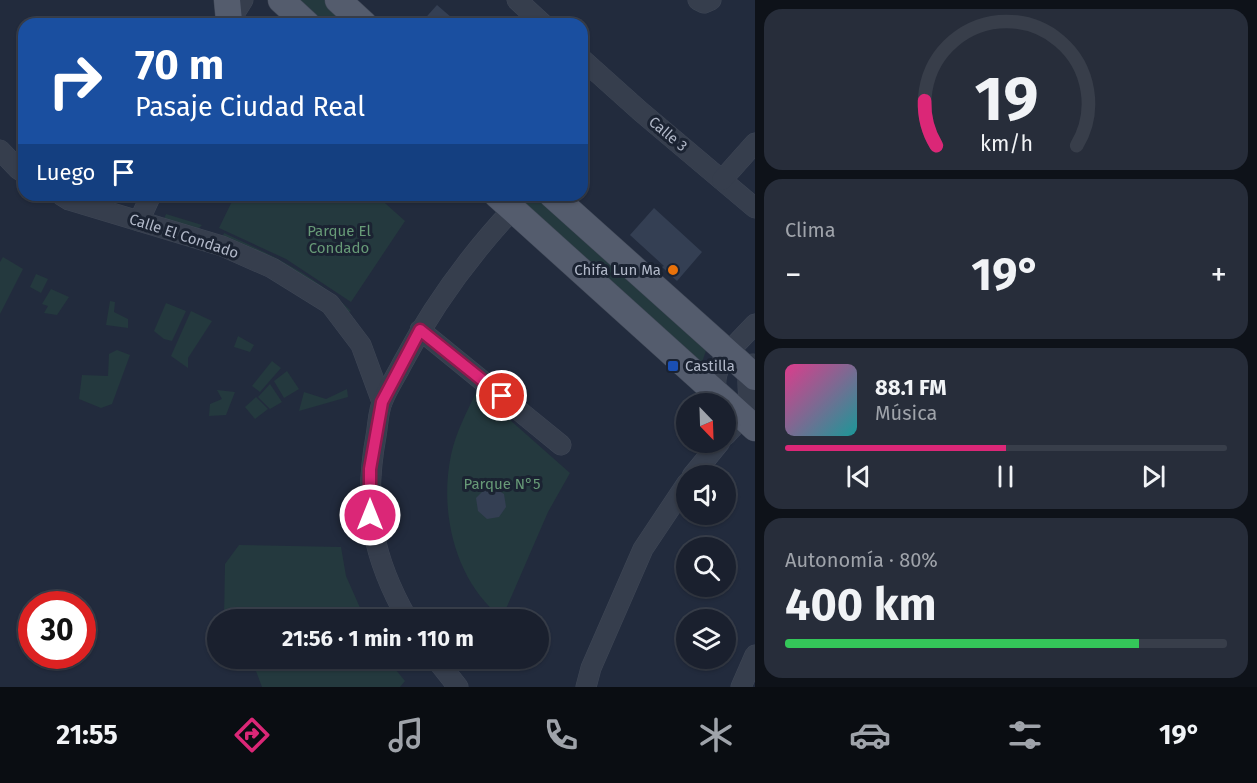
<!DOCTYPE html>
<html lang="es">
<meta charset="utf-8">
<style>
body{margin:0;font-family:"Fira Sans",sans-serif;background:#272d3a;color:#f1f3f6;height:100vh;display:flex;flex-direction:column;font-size:22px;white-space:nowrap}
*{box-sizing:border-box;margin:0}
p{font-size:20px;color:#9fa3aa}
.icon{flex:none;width:33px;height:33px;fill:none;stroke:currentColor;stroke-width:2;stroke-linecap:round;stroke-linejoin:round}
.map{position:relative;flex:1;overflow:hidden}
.panel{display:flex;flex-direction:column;gap:9px;padding:9px;background:#0e1219;width:502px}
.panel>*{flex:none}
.banner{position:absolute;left:18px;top:18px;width:570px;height:183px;border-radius:18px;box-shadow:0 2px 4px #0004,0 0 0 2px #383e4a;background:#1a4fa0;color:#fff;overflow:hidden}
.needle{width:39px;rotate:157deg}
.buttons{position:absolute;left:676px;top:393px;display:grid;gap:12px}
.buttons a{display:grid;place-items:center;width:60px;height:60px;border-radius:50%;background:#1a202e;box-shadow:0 2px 4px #0004,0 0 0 2px #383e4a;font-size:30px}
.speed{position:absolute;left:18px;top:591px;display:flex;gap:12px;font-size:30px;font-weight:700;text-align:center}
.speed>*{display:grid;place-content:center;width:78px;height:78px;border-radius:50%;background:#1a202e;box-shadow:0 2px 4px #0004,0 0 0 2px #383e4a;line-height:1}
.speed .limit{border:9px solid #d22;background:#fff;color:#111}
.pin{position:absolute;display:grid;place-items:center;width:51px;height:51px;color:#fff;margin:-26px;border:3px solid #fff;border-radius:50%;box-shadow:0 2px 6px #0007}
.me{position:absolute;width:66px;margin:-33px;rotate:0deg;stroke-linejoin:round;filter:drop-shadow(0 0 4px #0008)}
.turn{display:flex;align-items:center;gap:21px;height:126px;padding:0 18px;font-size:27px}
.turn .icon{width:78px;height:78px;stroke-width:2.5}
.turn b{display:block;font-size:42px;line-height:51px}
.then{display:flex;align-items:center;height:57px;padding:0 18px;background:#0003;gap:12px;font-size:22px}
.big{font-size:45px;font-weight:700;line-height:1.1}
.panel .widget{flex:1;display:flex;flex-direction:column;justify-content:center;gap:9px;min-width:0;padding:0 21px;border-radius:18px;background:#272d3a}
.panel .dial{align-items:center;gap:0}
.dial svg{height:156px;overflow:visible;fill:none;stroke:#383e4a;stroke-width:7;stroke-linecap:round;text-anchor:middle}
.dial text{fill:#f1f3f6;stroke:none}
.song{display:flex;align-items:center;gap:18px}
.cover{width:72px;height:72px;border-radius:9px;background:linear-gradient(135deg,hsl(330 70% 55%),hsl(180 70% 35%))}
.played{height:6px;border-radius:3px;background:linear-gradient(90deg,#db2777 50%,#383e4a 50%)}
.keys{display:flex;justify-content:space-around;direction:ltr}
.heat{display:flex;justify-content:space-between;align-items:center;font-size:33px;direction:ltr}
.charge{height:9px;border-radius:4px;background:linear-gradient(90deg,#34c759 80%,#383e4a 0)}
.trip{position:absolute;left:207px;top:609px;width:342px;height:60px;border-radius:30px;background:#1a202e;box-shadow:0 2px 4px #0004,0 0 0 2px #383e4a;font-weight:700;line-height:60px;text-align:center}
.tabs{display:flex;height:96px;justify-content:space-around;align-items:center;background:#0a0d12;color:#9fa3aa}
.tabs .icon{width:42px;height:42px}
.tabs .selected{color:#db2777}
.tabs b{font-size:27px;color:#f1f3f6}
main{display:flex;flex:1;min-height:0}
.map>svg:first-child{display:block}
.green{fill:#24393e}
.building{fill:#343f53}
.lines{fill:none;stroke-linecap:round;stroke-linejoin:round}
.minor-casing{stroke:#3f4756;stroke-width:21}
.major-casing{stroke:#3f4756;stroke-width:27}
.minor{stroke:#363e4d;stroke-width:20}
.major{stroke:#545c6d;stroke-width:26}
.route-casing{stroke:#8e194d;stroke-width:15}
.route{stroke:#db2777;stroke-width:10}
.food-dot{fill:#e8710a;stroke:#1b2332;stroke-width:2}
.transit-dot{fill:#1a4fb4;stroke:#1b2332;stroke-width:2}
.labels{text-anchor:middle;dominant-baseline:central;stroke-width:6;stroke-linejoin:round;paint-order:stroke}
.street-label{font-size:15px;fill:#b1b8c8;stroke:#1b2332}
.park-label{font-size:15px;fill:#679a77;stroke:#1b2332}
.poi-label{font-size:15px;fill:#b1b8c8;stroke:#1b2332;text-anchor:end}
</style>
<main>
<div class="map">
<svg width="755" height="687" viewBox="0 0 755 687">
<rect width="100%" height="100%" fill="#222b3d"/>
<g class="green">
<polygon points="296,0 324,0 351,24 323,24"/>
<polygon points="235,195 376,195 405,221 351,302 286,259 219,228"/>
<polygon points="510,195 539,195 707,348 701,365"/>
<polygon points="166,214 202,225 197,230 164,219"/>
<path d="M 224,233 C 270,254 315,275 351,311 L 347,314 L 222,238 Z"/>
<polygon points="3,257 23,269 0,314 0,262"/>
<polygon points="36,274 48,279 41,293 30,287"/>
<polygon points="51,289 69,297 57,315 44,313 48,306 42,304"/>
<polygon points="110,301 115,302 114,312 128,319 128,328 106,325"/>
<polygon points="166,303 186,311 172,341 164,339 154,331"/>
<polygon points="191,311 212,321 188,358 188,368 171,356"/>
<polygon points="238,336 254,345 250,352 234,347"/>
<polygon points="117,350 130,355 112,404 101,408 79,399 82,375 108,376 109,354"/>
<polygon points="272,361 281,368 260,392 252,386"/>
<polygon points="287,371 299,389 284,398 274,381"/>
<polygon points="270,384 282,402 270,409 258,397"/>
<polygon points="347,389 348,397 299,411 304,392 326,399"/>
<polygon points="217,390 235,392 226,415 209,416 210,404 222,399"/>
<path d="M 477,391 L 570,473 L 548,512 L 502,618 C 455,581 439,512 451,455 C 456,432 467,411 477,391 Z"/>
<polygon points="256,397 268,409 255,419 245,407"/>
<polygon points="239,545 341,547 346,576 365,619 224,619 225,564"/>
<polygon points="244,659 387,659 405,681 400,687 262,687 256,671"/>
</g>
<g class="building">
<polygon points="437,5 459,24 420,24"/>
<polygon points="654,208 702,252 677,281 662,267 664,266 630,235"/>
<polygon points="494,488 504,494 506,507 499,517 487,519 478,511 476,498 483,491"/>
</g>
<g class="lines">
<g class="minor-casing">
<g id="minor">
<polyline points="517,0 543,24"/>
<polyline points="698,0 704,3 711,0"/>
<polyline points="228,24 243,0"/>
<polyline points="582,59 640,111 755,208"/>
<polyline points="0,150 18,169 24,173"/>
<polyline points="722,180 755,143"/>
<polyline points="61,195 69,200 222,246 272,268 330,304 361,345 382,402"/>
<polyline points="139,221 151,195"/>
<polyline points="420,330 561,445"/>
<path d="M 718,395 C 707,367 738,343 755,324"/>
<path d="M 726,435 C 734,426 746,415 748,402 C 750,387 744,379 753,364"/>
<polyline points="692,476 720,442"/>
<path d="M 408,620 C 372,557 363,507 376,436 C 378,425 378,411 383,400 C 388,388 396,376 402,364 C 432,307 469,256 513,209"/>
<polyline points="435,658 458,687"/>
<polyline points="586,687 591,668 643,549 687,483"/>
<polyline points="741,687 755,655"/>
</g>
</g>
<g class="major-casing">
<g id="major">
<polyline points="227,0 229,21"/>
<polyline points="281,0 307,24"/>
<polyline points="338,0 364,24"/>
<polyline points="497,195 755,428"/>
<polyline points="552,195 755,377"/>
</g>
</g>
<use href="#minor" class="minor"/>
<use href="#major" class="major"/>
</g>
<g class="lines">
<g class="route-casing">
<polyline id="route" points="370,515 370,469 382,402 420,330 502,396"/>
</g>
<use href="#route" class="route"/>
</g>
<circle class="food-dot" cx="673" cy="270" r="6"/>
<rect class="transit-dot" x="667" y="360" width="12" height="12" rx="3"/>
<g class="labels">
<g class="street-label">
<text transform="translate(668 134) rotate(40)">Calle 3</text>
<text transform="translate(184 236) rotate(18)">Calle El Condado</text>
</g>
<g class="park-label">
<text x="339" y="231">Parque El<tspan x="339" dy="17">Condado</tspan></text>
<text x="502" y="484">Parque N°5</text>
</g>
<g class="poi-label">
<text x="661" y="270">Chifa Lun Ma</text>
<text x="685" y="366" text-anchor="start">Castilla</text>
</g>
</g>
</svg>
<div class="buttons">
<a><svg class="needle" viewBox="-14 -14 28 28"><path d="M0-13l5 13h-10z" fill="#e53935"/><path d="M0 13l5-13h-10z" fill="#9fa3aa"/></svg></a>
<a><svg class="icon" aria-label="sound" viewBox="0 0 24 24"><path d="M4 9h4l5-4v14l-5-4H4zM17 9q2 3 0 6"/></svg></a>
<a><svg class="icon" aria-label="search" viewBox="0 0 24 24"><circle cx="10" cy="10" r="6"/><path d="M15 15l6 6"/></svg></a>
<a><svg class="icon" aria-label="layers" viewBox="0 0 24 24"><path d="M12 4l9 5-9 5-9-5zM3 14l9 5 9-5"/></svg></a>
</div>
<div class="speed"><div class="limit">30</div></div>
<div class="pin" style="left:502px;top:396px;background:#d93025"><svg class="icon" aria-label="arrive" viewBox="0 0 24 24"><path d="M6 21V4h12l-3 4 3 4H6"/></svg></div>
<svg class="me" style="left:370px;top:515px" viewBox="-20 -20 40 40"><circle r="17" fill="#db2777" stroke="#fff" stroke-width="3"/><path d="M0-11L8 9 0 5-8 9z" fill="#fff"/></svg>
<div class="trip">21:56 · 1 min · 110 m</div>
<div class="banner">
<div class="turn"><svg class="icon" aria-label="right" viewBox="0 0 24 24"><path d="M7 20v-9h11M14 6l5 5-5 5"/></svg><div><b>70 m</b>Pasaje Ciudad Real</div></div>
<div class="then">Luego<svg class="icon" aria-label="arrive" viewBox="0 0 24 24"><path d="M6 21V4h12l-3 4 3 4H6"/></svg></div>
</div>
</div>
<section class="panel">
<div class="widget dial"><svg viewBox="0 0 100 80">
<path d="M14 69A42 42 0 1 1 86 69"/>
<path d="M14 69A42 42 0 0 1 8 46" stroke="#db2777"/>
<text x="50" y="56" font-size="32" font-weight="700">19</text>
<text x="50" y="72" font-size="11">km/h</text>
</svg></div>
<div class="widget"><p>Clima</p>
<div class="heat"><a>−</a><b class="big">19°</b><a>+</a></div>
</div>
<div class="widget">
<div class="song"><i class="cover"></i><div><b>88.1 FM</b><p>Música</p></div></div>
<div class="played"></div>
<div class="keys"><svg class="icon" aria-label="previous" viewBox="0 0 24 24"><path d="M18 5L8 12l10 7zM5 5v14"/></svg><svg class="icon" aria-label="pause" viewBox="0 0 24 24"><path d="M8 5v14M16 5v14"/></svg><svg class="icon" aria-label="next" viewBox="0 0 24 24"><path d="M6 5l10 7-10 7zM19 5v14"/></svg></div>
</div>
<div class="widget"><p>Autonomía · 80%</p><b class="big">400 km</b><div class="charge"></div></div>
</section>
</main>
<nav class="tabs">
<b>21:55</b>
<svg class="icon selected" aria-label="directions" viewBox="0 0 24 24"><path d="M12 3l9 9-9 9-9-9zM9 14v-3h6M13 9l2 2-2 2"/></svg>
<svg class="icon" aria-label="music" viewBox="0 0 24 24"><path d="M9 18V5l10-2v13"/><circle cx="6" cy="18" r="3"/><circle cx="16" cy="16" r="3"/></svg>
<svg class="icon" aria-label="phone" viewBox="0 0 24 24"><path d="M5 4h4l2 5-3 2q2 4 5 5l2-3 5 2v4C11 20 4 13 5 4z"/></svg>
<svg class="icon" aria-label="climate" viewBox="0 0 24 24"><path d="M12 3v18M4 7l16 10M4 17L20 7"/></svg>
<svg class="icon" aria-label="car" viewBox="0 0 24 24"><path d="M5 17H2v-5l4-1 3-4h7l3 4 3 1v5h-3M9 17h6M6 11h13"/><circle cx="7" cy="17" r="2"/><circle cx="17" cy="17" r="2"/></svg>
<svg class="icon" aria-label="filters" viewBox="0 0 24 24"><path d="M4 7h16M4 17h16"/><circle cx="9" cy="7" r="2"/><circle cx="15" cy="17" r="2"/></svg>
<b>19°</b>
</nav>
